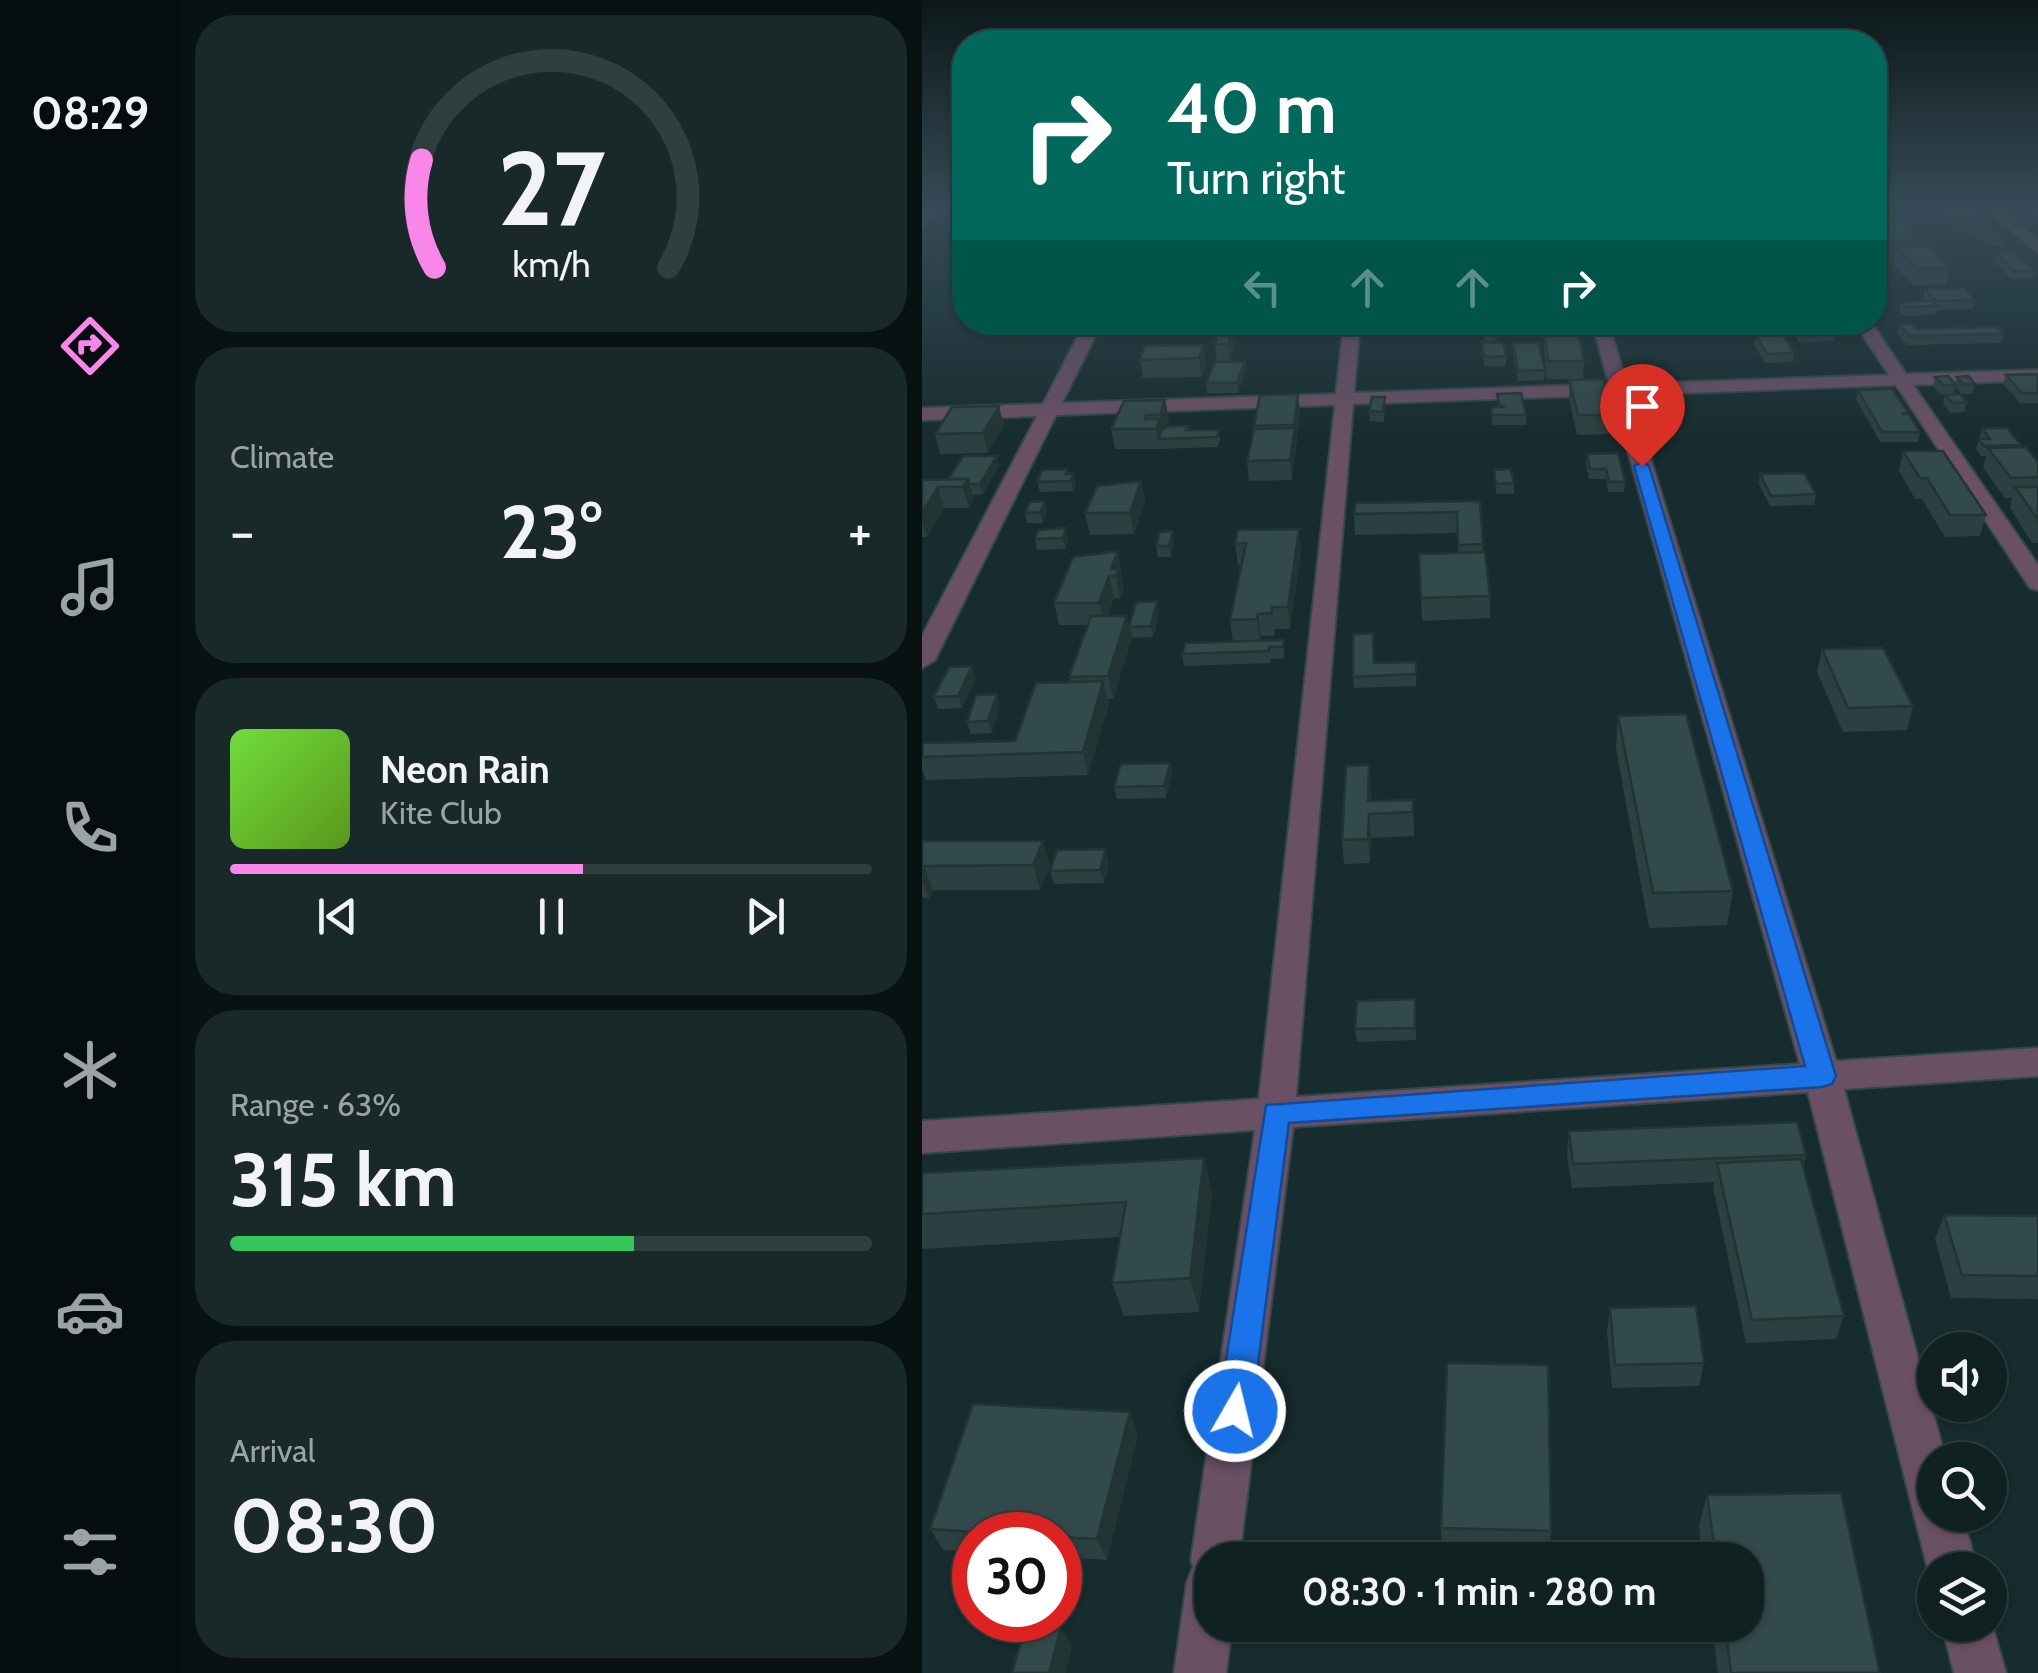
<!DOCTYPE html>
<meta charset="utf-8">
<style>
body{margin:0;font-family:Cabin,sans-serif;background:#19292a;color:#f1f3f6;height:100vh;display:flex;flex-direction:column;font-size:38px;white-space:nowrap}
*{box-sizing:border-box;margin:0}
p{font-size:32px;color:#9ca3a5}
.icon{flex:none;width:55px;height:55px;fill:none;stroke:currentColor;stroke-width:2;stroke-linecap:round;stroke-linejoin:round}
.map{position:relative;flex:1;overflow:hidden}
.side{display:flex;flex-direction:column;gap:15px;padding:15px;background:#091213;width:742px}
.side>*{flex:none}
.hud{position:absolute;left:30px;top:30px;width:935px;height:305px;border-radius:40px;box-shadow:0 2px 8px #0004,0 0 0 2px #303e40;background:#00695c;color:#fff;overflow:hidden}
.controls{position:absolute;left:995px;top:1332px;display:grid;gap:20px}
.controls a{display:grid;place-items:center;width:90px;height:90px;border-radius:50%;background:#102122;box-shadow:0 2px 8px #0004,0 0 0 2px #303e40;font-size:50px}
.speed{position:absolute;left:30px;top:1512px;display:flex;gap:20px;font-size:50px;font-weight:700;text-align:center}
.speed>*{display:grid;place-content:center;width:130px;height:130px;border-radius:50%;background:#102122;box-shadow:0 2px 8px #0004,0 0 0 2px #303e40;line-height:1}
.speed .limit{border:15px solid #d22;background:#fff;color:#111}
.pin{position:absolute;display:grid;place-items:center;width:85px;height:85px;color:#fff;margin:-102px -42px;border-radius:50% 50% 50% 0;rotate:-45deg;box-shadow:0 0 10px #0007}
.pin .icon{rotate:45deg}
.me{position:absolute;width:110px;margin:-55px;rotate:8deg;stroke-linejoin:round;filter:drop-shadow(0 0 8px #0008)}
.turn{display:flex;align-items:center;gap:35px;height:210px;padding:0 50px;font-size:45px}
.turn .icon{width:130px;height:130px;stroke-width:2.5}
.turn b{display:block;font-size:70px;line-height:85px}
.lanes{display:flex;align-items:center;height:95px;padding:0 50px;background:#0003;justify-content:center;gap:50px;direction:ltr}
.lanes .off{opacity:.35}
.big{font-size:75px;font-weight:700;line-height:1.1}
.side .widget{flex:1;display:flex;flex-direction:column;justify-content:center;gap:15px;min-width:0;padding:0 35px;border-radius:40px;background:#19292a}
.side .dial{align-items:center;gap:0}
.dial svg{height:260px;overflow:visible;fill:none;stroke:#303e40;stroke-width:7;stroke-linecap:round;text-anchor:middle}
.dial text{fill:#f1f3f6;stroke:none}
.song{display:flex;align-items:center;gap:30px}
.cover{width:120px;height:120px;border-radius:15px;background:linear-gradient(135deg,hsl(100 70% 55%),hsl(90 70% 35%))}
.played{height:10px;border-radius:5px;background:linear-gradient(90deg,#f987e9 55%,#303e40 55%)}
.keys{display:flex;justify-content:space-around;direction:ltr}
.heat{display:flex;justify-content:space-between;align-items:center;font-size:55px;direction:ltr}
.charge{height:15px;border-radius:8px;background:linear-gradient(90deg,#34c759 63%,#303e40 0)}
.trip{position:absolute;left:272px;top:1542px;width:570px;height:100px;border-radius:40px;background:#102122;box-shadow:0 2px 8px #0004,0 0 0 2px #303e40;font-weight:700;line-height:100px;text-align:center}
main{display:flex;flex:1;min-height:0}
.dock{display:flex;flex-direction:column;width:180px;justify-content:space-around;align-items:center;background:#060d0e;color:#9ca3a5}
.dock .icon{width:70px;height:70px}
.dock .active{color:#f987e9}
.dock b{font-size:45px;color:#f1f3f6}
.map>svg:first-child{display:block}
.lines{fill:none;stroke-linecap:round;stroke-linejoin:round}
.minor-casing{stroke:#33484a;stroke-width:4}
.minor{fill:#6a5065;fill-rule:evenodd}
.wall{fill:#2b4040}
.shaded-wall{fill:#233434}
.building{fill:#324a4b;stroke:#233434;stroke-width:2.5}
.route{fill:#1a73e8;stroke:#114b97;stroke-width:2.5}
</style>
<main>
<nav class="dock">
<b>08:29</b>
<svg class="icon active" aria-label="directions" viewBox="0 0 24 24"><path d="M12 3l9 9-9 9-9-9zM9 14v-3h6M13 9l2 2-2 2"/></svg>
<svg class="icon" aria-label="music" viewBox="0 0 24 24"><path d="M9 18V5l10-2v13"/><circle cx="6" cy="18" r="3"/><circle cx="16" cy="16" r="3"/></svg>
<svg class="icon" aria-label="phone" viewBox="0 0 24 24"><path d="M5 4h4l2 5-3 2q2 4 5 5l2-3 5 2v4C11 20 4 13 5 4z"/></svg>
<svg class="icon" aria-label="climate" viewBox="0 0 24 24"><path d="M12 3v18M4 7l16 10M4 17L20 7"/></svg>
<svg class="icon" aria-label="car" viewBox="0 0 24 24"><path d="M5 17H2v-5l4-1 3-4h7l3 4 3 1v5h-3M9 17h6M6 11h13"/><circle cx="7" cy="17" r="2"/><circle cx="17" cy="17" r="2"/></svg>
<svg class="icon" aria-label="filters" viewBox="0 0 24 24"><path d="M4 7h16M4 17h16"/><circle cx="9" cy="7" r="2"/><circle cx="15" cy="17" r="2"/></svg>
</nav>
<section class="side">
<div class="widget dial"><svg viewBox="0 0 100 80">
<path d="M14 69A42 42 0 1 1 86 69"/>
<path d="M14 69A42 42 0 0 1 10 36" stroke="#f987e9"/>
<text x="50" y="56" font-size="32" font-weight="700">27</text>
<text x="50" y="72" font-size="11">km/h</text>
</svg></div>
<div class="widget"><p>Climate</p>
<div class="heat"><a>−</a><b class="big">23°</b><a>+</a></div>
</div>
<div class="widget">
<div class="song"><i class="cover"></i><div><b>Neon Rain</b><p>Kite Club</p></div></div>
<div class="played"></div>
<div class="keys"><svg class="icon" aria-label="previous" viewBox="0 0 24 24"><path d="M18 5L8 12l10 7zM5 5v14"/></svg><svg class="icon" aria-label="pause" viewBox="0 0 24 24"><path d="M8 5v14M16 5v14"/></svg><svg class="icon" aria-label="next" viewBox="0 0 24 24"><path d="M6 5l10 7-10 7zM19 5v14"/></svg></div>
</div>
<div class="widget"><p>Range · 63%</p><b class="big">315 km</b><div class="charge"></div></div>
<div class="widget"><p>Arrival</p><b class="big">08:30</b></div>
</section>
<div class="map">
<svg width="1116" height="1673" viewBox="0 0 1116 1673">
<rect width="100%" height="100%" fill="#162c2e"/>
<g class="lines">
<g class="minor-casing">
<g id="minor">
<polygon points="10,206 24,206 0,227 0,215"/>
<polygon points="1061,206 1076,206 1116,241 1116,253"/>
<path d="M 163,322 L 180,322 L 140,403 L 414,394 L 422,322 L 438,322 L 432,393 L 687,384 L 670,322 L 686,322 L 705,384 L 967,375 L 932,322 L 949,322 L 984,374 L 1116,370 L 1116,380 L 991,385 L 1116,565 L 1116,590 L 1108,588 L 974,385 L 709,395 L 914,1061 L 1116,1048 L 1116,1076 L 922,1089 L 1024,1460 L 1012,1460 L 1012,1515 L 1040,1515 L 1056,1570 L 1012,1570 L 1012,1585 L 1006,1570 L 886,1092 L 371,1127 L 317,1560 L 290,1560 L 290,1625 L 310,1625 L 304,1673 L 252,1673 L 265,1582 L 271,1567 L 269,1560 L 333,1130 L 0,1153 L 0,1121 L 337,1099 L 413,405 L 134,415 L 13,660 L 0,668 L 0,636 L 115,416 L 0,420 L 0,408 L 121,404 ZM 690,395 L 878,1064 L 374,1097 L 431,404 Z"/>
<polygon points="1068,1618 1084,1673 1032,1673 1020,1625 1068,1625"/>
</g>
</g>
<use href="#minor" class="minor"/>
</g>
<g class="wall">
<polygon points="952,206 976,214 975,217 994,233 992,241 965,241 952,227"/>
<polygon points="1012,206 1050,206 1056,212 1055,218 1082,237 1080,245 1065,245 1054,235 1041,235 1032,226 1033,220 1027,220"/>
<polygon points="1093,206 1116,206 1116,224 1108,219 1109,215 1099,215 1092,209"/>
<polygon points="974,247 1028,268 1024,285 991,285 971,263"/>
<polygon points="1074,252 1112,271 1110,279 1089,279 1072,260"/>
<polygon points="1003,289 1053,300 1051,309 1014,310 1013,315 982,316 977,311 979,302 1004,301 1001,298"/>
<polygon points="251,322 293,322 292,333 253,335"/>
<polygon points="299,322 316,322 317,328 308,362 323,362 324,371 316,393 285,393 284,383 295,362 293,344"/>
<polygon points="340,322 369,322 367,332 341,332"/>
<polygon points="559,322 573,322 575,343 584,356 584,366 563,366 560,353 562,338"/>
<polygon points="618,322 662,322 662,332 620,332"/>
<polygon points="817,322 836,322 835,329 821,329"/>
<polygon points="865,322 916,323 912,341 877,342"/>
<polygon points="977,324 993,329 1082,334 1080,343 985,345 975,333"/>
<polygon points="622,333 662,361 661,379 625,379 622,351"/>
<polygon points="834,335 872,353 871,362 843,363 832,344"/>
<polygon points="591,343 623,370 622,380 596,381 591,353"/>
<polygon points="281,345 284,363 280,377 221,378 218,360"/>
<polygon points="1116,374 1116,403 1098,403 1081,384 1084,375"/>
<polygon points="1013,377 1033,384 1035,377 1053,384 1050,394 1039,394 1033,387 1032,394 1045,402 1042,412 1028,413 1021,404 1023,395 1019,395 1011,386"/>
<polygon points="647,380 691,415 690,434 655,435 647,399"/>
<polygon points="936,390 986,414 998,432 996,442 958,442 934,399"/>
<polygon points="575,394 604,415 604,425 570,425 569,407 576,407"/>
<polygon points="463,397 462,422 448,421 447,411"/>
<polygon points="243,400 247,420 244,427 266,426 267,430 297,430 298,440 296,447 238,449 193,449 189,429"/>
<polygon points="378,413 370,480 327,481 325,461 332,426"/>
<polygon points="82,426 66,453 18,454 13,434"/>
<polygon points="1060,428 1099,445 1098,447 1116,462 1116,543 1110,543 1088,508 1090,498 1083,498 1061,468 1064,456 1059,456 1054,449"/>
<polygon points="981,451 1064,515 1058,536 1023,537 1000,499 993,499 977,471"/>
<polygon points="665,454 703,482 702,492 686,492 684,479 667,479 664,464"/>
<polygon points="77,466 61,494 50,495 52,499 47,508 22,508 5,537 0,537 0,480 26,479"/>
<polygon points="572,470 592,483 592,494 574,494"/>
<polygon points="146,473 152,473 154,484 151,491 118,492 115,482"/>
<polygon points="838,474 894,494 892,505 848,506 837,484"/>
<polygon points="219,481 223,502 212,534 168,535 163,513"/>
<polygon points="123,501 125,512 121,523 105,523 103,513"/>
<polygon points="558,501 561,552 568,596 568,618 500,621 497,554 536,552 535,533 433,535 432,514"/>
<polygon points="144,528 146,539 143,549 115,550 113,539"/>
<polygon points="316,530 379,551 368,629 353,629 352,636 339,636 338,641 362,640 362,658 349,659 348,663 262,666 260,654 311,642 308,620 319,565 316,565 313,544"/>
<polygon points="252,542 249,557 236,557 234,546"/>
<polygon points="196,551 202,589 198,598 192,598 185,616 207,627 237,612 231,637 210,638 191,699 185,699 187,704 166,775 4,780 0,770 0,746 93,741 149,682 147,677 166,625 137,625 132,603"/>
<polygon points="900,649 991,706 985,730 921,732 895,672"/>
<polygon points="494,662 494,686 432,688 431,677 452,663"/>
<polygon points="54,678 40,708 16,709 12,697"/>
<polygon points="78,706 70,733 49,734 45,722"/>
<polygon points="696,716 811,891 805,925 727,928 694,749"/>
<polygon points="248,763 250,775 244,798 195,799 192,787"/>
<polygon points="449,788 449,801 491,800 492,836 449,838 448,863 422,864 420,840"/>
<polygon points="0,841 121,841 128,865 118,890 11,890 7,898 0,898"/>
<polygon points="187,862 182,883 132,884 128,871"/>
<polygon points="493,999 494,1040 435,1042 433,1029"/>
<polygon points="647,1131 884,1155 881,1166 922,1316 914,1339 824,1343 791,1187 792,1182 650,1188 645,1155"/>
<polygon points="282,1158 290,1193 277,1312 202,1316 190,1283 198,1237 0,1249 0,1173"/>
<polygon points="1022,1215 1116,1216 1116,1299 1029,1298 1013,1239"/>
<polygon points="688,1308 782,1363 777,1386 690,1388 685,1332"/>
<polygon points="216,1434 185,1560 138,1557 138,1535 52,1535 52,1552 21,1550 8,1529"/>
<polygon points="785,1495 958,1673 796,1673 790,1625 825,1625 825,1560 781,1560 777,1526"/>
<polygon points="519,1528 629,1531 627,1552 520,1549"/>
</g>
<g class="shaded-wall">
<polygon points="213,322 219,322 219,330 204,336 203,327"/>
<polygon points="311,322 316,322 317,328 308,362 306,344"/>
<polygon points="281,345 284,363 280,377 277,358"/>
<polygon points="323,362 324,371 316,393 315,383"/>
<polygon points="376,394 378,413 370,480 368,460"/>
<polygon points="243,400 247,420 241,435 238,415"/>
<polygon points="77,406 82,426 66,453 61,433"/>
<polygon points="238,419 242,439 236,439 238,449 234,429"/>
<polygon points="75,456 77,466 61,494 58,484"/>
<polygon points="152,473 154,484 151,491 149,481"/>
<polygon points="46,479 52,499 47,508 41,487"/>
<polygon points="219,481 223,502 212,534 208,513"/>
<polygon points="16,487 22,508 5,537 0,522 0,513"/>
<polygon points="123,501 125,512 121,523 118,512"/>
<polygon points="144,528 146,539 143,549 141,538"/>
<polygon points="377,529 379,551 368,629 366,607"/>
<polygon points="251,531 252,542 249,557 247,546"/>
<polygon points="196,551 202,589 198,598 194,576 189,569"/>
<polygon points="187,576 192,598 182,625 177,603"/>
<polygon points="235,601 237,612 231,637 229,626"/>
<polygon points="336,614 339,636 338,642 335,619"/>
<polygon points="205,616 210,638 191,699 186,676"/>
<polygon points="50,666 54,678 40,708 36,696"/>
<polygon points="181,681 187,704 166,775 161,752"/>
<polygon points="75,694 78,706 70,733 66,721"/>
<polygon points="248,763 250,775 244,798 242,786"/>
<polygon points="447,765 449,788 448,814 446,801"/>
<polygon points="447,814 449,838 448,863 446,839"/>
<polygon points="121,841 128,865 118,890 111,865"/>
<polygon points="184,849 187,862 182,883 178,870"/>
<polygon points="2,866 11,890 7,898 0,881 0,869"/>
<polygon points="282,1158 290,1193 277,1312 268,1278"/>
<polygon points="208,1412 216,1434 185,1560 175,1539"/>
<polygon points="139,1627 150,1647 144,1673 127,1673"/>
</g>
<g class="building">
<polygon points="952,206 967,206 976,214 952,214"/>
<polygon points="1022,206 1050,206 1056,212 1029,212"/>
<polygon points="980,217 994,233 966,233 953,218"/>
<polygon points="1034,218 1060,218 1082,237 1067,237 1056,227 1043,227"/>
<polygon points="1007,246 1028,268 994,269 974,247"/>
<polygon points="1074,252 1093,252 1112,271 1091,271"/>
<polygon points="1042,288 1053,300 1014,301 1003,289"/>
<polygon points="1010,301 1015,306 984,307 979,302"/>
<polygon points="299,322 311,322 306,344 293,344"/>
<polygon points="560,322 573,322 573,328 561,329"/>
<polygon points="977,324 990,324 993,329 1076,327 1082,334 987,336"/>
<polygon points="622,333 656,333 662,361 626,361"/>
<polygon points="562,334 573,334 575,341 562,341"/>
<polygon points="860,334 872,353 845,354 834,335"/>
<polygon points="560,343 581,343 584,356 563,357"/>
<polygon points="591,343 616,343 623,370 596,371"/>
<polygon points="281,345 277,358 218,360 223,346"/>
<polygon points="293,362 323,362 315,383 284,383"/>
<polygon points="1116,374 1116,393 1100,393 1084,375"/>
<polygon points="1026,376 1034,385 1021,385 1013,377"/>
<polygon points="1046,376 1053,384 1041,384 1035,377"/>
<polygon points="682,379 691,415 656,415 647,380"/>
<polygon points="970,389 986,412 980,414 987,414 998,432 960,432 936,390"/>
<polygon points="599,393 604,415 570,415 569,407 581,407 577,404 575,394"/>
<polygon points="376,394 372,425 332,426 338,395"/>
<polygon points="1038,394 1045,402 1031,403 1023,395"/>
<polygon points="450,397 463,397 461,412 447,411"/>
<polygon points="243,400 238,415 224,415 223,419 238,419 234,429 189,429 202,401"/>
<polygon points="77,406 61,433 13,434 30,407"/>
<polygon points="248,426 266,426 264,430 297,430 295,437 236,439 240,429"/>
<polygon points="373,428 368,460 325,461 332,429"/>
<polygon points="1060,428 1085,428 1099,445 1062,446 1056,439 1068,439"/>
<polygon points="1104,447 1116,462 1116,477 1089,478 1066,448"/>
<polygon points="981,451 1021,451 1064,515 1028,515 1005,478 998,478"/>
<polygon points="696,453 703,482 687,482 684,469 668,469 665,454"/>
<polygon points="41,456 75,456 58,484 47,484 46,479 26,479"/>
<polygon points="145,469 144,474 152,473 149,481 115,482 120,470"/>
<polygon points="589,469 592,483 574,484 572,470"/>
<polygon points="882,473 894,494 849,496 838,474"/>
<polygon points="46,479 41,487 16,487 0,513 0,480"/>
<polygon points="219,481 208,513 163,513 175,486"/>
<polygon points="1093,487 1116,487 1116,520"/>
<polygon points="123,501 118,512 103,513 108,502"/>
<polygon points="558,501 561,544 536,545 535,512 432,514 433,503"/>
<polygon points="144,528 141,538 113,539 116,530"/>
<polygon points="377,529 366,607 350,607 350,613 336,614 335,619 308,620 324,543 313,544 316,530"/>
<polygon points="251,531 247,546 234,546 238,532"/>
<polygon points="196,551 189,569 197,568 194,576 187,576 177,603 132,603 151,557"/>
<polygon points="563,552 568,596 499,598 497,554"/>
<polygon points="235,601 229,626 207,627 214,602"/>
<polygon points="169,616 205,616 186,676 147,677"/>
<polygon points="451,633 452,663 494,662 494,674 431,677 431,634"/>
<polygon points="362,640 361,647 347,647 347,651 260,654 263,643"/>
<polygon points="961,648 991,706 926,708 900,649"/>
<polygon points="50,666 36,696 12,697 27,667"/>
<polygon points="181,681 161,752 0,757 1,743 93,741 114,683"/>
<polygon points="75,694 66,721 45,722 54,695"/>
<polygon points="764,714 811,891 731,893 696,716"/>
<polygon points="248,763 242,786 192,787 199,764"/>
<polygon points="447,765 446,801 491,800 491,812 447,814 446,839 420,840 424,766"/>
<polygon points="0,841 121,841 111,865 2,866 0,869"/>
<polygon points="184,849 178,870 128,871 135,850"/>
<polygon points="493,999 493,1028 433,1029 435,1001"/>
<polygon points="875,1122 884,1155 651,1164 647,1131"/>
<polygon points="282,1158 268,1278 190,1283 204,1202 0,1214 0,1173"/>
<polygon points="879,1159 922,1316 830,1320 795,1163"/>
<polygon points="1022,1215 1116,1216 1116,1276 1040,1275"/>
<polygon points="774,1306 782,1363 693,1365 688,1308"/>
<polygon points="525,1363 626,1365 629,1531 519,1528"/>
<polygon points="51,1404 208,1412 175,1539 138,1537 138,1535 101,1535 8,1529"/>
<polygon points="919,1493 958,1673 809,1673 803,1625 825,1625 825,1560 794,1560 785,1495"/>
<polygon points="103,1626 139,1627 127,1673 90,1673"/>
</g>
<linearGradient id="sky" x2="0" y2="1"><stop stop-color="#0c1819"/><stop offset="0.47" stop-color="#364b57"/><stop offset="1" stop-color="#364b57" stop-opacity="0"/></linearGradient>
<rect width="1116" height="440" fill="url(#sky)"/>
<polygon class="route" points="720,462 727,466 914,1076 910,1084 900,1087 367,1123 330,1411 325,1423 313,1428 301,1423 296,1411 344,1105 883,1066 712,466"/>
</svg>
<div class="controls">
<a><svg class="icon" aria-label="sound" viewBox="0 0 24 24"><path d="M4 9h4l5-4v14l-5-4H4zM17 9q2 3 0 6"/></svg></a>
<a><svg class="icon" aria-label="search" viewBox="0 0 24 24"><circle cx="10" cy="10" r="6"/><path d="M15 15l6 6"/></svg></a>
<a><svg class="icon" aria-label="layers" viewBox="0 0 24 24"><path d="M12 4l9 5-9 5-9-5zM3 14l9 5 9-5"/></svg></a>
</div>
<div class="speed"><div class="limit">30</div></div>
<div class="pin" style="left:720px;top:466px;background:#d93025"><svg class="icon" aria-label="arrive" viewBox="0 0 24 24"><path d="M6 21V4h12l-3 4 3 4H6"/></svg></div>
<svg class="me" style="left:313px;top:1411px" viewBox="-20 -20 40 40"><circle r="17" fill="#1a73e8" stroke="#fff" stroke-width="3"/><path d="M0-11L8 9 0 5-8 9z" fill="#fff"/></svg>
<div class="trip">08:30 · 1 min · 280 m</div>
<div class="hud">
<div class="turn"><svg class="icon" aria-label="right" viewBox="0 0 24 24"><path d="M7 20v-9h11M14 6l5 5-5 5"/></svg><div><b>40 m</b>Turn right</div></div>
<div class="lanes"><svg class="icon off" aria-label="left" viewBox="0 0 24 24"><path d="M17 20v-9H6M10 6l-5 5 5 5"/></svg><svg class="icon off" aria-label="ahead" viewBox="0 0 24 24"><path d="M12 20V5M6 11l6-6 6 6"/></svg><svg class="icon off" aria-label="ahead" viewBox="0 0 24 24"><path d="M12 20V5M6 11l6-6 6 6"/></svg><svg class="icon" aria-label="right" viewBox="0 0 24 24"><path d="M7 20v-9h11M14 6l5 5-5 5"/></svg></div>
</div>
</div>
</main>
